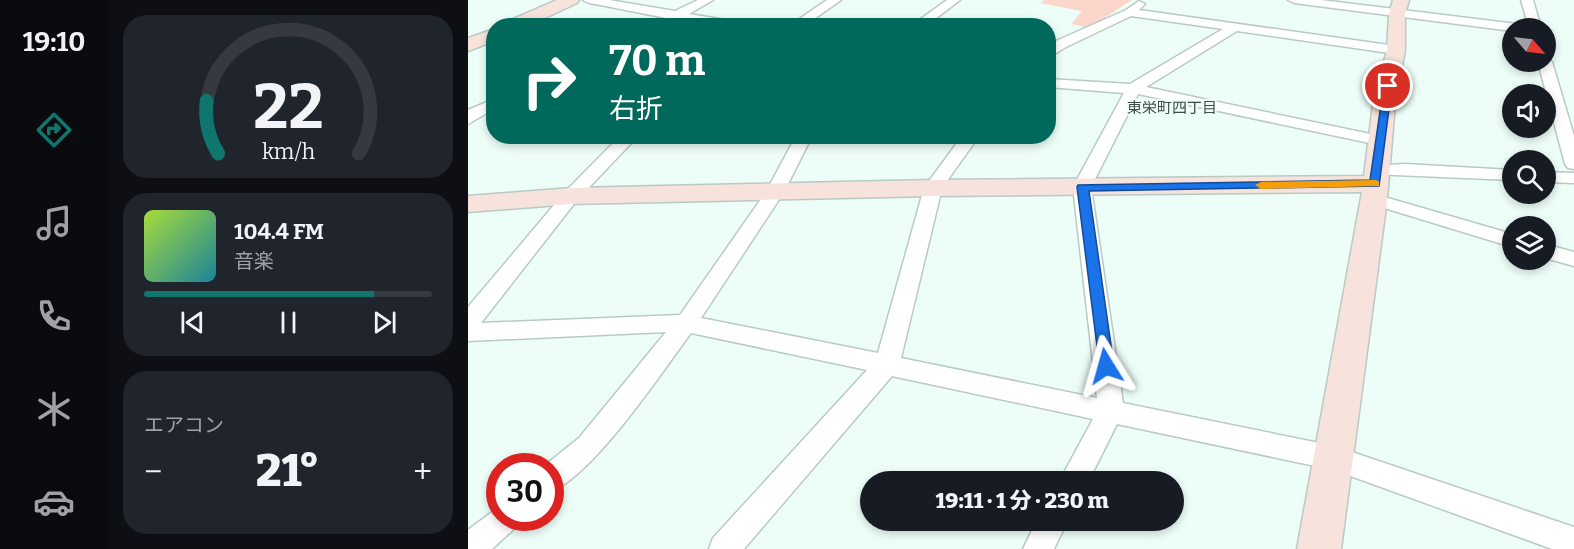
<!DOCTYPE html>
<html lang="ja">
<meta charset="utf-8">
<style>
body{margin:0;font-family:Bitter,"Noto Sans JP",serif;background:#20242c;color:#f1f3f6;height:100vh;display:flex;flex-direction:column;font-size:22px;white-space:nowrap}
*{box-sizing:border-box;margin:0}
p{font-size:20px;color:#9ea1a6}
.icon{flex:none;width:33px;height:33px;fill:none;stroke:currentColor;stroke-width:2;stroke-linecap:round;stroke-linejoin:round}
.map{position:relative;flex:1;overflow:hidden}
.sheet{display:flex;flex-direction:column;gap:15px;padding:15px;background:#0d0f14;width:360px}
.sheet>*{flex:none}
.top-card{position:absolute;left:18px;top:18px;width:570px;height:126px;border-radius:24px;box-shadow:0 3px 9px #0003;background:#00695c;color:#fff;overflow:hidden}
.needle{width:39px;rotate:118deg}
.buttons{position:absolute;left:1034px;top:18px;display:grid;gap:12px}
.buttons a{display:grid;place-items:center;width:54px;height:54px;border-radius:50%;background:#171b24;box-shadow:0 3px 9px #0003;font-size:30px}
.speed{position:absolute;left:18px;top:453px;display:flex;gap:12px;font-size:30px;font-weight:700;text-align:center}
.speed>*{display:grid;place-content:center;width:78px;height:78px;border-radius:50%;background:#171b24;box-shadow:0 3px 9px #0003;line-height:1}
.speed .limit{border:9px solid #d22;background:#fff;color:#111}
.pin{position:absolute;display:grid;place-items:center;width:51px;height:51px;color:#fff;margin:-26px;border:3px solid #fff;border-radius:50%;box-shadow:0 2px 6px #0007}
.me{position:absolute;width:66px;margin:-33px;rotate:352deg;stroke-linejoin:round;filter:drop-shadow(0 0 4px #0008)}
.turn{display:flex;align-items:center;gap:21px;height:126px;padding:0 24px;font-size:27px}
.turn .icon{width:78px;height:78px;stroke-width:2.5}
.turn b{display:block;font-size:42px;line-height:51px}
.big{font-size:45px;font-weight:800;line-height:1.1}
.sheet .widget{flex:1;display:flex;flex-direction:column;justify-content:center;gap:9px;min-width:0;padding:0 21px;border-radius:24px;background:#20242c}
.sheet .dial{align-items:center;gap:0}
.dial svg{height:156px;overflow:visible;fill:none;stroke:#363941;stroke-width:7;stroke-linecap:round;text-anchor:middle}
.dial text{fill:#f1f3f6;stroke:none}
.song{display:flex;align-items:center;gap:18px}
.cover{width:72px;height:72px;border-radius:9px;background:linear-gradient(135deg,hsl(80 70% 55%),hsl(190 70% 35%))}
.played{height:6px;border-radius:3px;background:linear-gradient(90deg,#0f766e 80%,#363941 80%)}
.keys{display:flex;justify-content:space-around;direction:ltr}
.heat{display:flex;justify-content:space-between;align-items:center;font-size:33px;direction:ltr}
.trip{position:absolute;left:392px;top:471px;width:324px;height:60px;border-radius:30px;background:#171b24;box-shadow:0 3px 9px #0003;font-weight:800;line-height:60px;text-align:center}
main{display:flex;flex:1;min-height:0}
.tabs{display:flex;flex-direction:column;width:108px;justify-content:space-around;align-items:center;background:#090b0e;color:#9ea1a6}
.tabs .icon{width:42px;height:42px}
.tabs .selected{color:#0f766e}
.tabs b{font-size:27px;color:#f1f3f6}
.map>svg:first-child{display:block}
.green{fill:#fcd6cb}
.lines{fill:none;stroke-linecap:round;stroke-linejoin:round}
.street-casing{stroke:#b9cac5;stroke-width:3}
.secondary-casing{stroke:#b9cac5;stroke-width:3}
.street{fill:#fff;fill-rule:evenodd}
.secondary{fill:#f8e2dc;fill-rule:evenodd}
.route{fill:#1a73e8;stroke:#114b97;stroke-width:1.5}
.slow{fill:#f59e0b}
.labels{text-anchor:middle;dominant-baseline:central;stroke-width:4.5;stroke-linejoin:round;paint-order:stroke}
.far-neighbourhood-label{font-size:15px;fill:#3e4c48;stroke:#edfef9}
</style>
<main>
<nav class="tabs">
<b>19:10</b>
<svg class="icon selected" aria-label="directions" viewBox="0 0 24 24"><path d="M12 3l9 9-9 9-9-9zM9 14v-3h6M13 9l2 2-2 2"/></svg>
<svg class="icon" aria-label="music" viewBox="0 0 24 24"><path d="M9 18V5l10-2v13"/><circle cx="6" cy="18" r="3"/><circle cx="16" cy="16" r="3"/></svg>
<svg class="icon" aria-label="phone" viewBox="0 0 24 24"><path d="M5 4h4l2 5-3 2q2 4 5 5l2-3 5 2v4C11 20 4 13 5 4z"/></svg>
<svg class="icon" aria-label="climate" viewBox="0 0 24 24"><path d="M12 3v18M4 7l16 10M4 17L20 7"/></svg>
<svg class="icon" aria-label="car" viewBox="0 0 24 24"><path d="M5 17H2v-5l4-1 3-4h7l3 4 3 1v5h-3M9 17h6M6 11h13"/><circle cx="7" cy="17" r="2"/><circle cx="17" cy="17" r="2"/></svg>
</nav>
<section class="sheet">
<div class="widget dial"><svg viewBox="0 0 100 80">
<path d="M14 69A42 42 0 1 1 86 69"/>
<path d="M14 69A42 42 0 0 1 8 42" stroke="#0f766e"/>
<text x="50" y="56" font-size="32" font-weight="700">22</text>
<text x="50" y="72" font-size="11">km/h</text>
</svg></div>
<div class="widget">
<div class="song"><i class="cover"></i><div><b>104.4 FM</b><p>音楽</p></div></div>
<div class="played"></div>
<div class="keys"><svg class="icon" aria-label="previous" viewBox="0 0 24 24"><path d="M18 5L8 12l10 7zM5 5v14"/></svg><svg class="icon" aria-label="pause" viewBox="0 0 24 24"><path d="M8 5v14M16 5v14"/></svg><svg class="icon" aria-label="next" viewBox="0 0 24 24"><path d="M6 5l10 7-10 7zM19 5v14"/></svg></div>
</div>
<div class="widget"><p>エアコン</p>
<div class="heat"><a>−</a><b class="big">21°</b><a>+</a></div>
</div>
</section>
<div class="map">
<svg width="1106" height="549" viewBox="0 0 1106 549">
<rect width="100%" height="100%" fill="#edfef9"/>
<polygon class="green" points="577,0 664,0 621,28 603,24 614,11 572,3"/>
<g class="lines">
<g class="street-casing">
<g id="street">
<path d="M 115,0 L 141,0 L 207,11 L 230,0 L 245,0 L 221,14 L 270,22 L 276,26 C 223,26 173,12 121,3 Z"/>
<polygon points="359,0 373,0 336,26 321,26"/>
<polygon points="479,0 492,0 458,26 443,26"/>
<polygon points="820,0 853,0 1049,24 1055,28 1044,28 1044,31 826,3"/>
<polygon points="1053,0 1065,0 1073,28 1061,28"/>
<path d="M 671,1 L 677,4 L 671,10 L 928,46 L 935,50 L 928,54 L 769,31 L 678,87 L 917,137 L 919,140 L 917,143 L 911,145 L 670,94 L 623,187 L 655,403 L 866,446 L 1106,527 L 1106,549 L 1084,549 L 866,470 L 649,424 L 620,482 L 591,482 L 625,419 L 424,376 L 276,549 L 241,549 L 245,538 L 399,370 L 223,333 C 193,373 126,475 82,492 L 82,466 L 76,466 L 111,438 L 198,332 L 0,341 L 0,307 L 97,192 L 152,136 L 170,136 L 109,200 L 13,323 L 212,315 L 298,192 L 328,136 L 344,136 L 316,192 L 233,318 L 410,353 L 456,188 L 494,136 L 511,136 L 474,188 L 433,358 L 629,398 L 605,187 L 656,93 L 580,87 L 580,79 L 662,84 L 755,29 L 663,16 L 598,47 L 580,58 L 580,47 L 588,41 L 658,10 Z"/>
<polygon points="1077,58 1084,62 1106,136 1106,169 1100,168 1097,164 1070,62 1077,62"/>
<polygon points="26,99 26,109 0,124 0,110"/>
<polygon points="937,164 1044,170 1044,180 903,174 900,170 903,166"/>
<polygon points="1077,172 1106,173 1106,183 1077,182"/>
<polygon points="906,194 1044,234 1044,247 900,203 897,199 900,195"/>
<polygon points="1077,244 1106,252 1106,266 1077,258"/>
<polygon points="32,506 32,518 52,518 47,528 24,549 0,549 0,530"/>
<polygon points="569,520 600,520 586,549 555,549"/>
</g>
</g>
<g class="secondary-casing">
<g id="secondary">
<polygon points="89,0 111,0 109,3 60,26 36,26 38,22"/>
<polygon points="925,0 941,0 937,14 937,50 927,104 919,199 873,549 829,549 894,192 465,196 103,204 0,212 0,196 103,188 465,180 896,176 905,104 919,50 921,14"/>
<polygon points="26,29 26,41 0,51 0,38"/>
</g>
</g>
<use href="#street" class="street"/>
<use href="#secondary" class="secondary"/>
</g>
<polygon class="route" points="916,84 924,86 911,186 621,191 646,366 643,370 638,372 632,370 609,187 610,185 902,180"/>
<polygon class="slow" points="907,180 911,181 911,186 793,189 787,185 793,182"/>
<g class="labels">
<g class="far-neighbourhood-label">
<text x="704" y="108">東栄町四丁目</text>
</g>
</g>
</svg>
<div class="buttons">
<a><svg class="needle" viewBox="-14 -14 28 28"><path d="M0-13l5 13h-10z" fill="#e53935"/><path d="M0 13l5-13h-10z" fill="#9ea1a6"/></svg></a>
<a><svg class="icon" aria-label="sound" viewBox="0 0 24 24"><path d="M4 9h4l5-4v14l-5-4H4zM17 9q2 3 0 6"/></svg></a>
<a><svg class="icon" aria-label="search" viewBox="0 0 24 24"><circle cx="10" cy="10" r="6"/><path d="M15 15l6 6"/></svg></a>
<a><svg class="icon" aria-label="layers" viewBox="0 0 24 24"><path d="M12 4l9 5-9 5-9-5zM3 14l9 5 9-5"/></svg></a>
</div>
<div class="speed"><div class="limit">30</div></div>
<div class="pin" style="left:920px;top:86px;background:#d93025"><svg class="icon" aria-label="arrive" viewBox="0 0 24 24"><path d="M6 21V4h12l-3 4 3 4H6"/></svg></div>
<svg class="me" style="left:638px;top:366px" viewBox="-20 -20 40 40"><path d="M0-17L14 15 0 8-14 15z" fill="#1a73e8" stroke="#fff" stroke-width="4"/></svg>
<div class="trip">19:11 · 1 分 · 230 m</div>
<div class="top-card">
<div class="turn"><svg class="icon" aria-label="right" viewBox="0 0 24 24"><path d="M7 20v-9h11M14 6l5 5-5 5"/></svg><div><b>70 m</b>右折</div></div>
</div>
</div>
</main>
